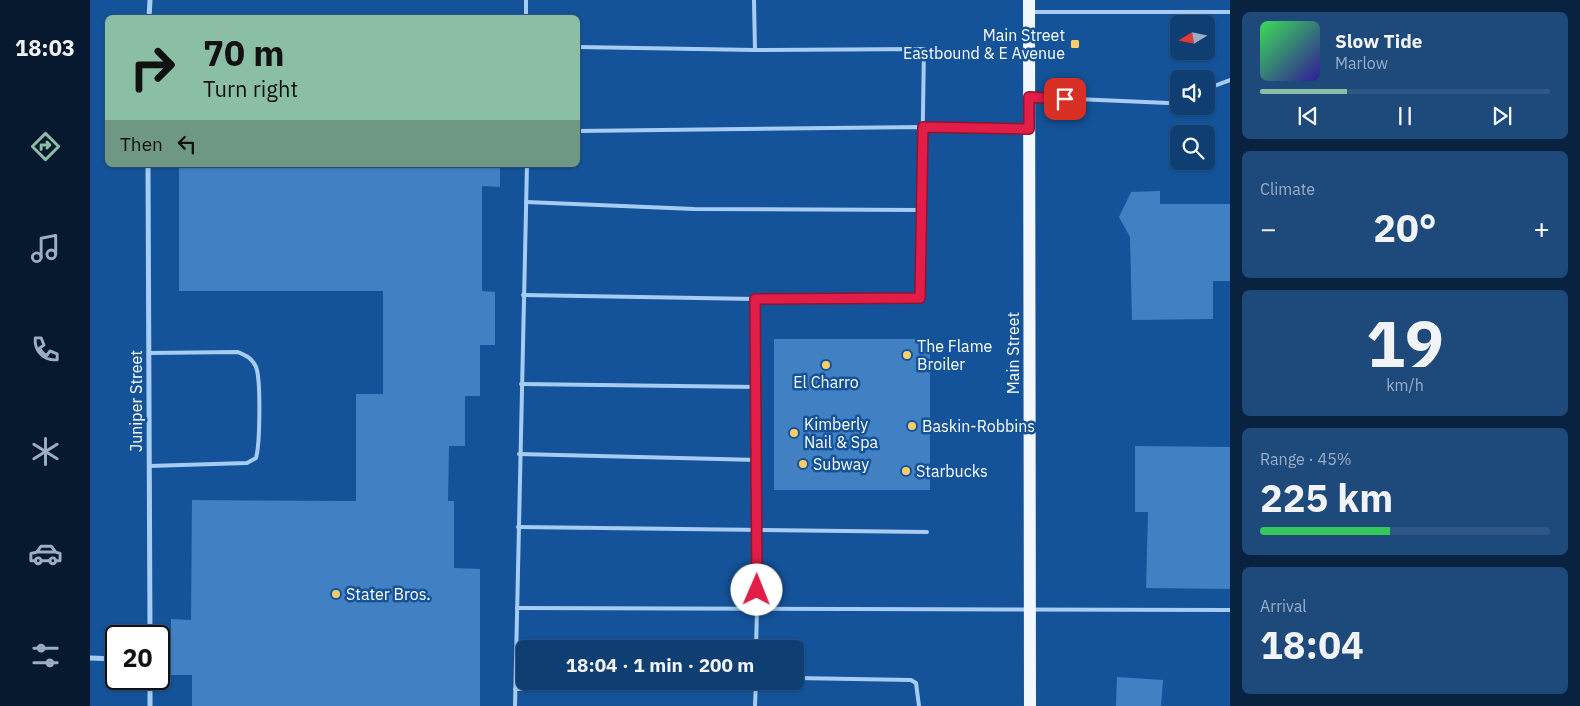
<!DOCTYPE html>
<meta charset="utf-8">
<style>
body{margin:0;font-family:"IBM Plex Sans",sans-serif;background:#1d497b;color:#f1f3f6;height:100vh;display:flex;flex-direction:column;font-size:19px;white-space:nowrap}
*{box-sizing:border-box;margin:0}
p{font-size:16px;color:#9baec4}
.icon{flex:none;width:28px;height:28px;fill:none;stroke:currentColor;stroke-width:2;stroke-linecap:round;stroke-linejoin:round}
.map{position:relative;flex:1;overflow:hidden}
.side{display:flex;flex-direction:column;gap:12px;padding:12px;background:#08223f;width:350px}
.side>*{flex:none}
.banner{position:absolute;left:15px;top:15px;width:475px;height:152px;border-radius:8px;box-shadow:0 1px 4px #0004,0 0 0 1px #2f5785;background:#8abfa5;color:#111;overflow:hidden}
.needle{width:32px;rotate:260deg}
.controls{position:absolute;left:1080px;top:15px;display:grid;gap:10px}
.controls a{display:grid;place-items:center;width:45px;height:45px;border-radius:8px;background:#0f3e73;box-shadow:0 1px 4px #0004,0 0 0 1px #2f5785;font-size:25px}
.speed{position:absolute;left:15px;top:625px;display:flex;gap:10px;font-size:25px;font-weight:700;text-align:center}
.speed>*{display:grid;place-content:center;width:65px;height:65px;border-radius:50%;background:#0f3e73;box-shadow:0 1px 4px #0004,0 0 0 1px #2f5785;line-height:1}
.speed .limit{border:2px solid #111;border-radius:8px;background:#fff;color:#111}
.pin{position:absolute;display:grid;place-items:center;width:42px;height:42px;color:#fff;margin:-21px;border-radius:10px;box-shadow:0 2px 8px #0006}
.me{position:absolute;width:55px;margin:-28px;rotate:1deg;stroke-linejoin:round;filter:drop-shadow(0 0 4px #0008)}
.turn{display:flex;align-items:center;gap:18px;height:105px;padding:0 15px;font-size:22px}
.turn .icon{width:65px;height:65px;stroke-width:2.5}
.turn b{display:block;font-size:35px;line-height:42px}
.then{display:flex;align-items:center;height:48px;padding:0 15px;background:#0003;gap:10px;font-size:19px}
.big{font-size:38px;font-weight:700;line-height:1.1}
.side .widget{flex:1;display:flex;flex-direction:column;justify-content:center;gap:8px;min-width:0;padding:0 18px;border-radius:8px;background:#1d497b}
.side .dial{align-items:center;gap:0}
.dial b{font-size:65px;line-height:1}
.song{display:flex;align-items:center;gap:15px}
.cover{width:60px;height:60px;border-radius:8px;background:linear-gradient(135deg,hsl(130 70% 55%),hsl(250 70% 35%))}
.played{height:5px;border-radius:2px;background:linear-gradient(90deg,#8abfa5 30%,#2f5785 30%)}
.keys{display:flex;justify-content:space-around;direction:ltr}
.heat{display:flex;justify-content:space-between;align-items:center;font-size:28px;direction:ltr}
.charge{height:8px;border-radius:4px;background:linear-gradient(90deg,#34c759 45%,#2f5785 0)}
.trip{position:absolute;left:426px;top:640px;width:288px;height:50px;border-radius:8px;background:#0f3e73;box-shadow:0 1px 4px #0004,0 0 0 1px #2f5785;font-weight:700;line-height:50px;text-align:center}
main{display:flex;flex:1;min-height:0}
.tabs{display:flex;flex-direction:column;width:90px;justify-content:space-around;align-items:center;background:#06192e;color:#9baec4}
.tabs .icon{width:35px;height:35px}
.tabs .on{color:#8abfa5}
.tabs b{font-size:22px;color:#f1f3f6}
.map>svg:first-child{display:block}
.building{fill:#4180c2}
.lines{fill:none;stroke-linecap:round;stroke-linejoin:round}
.lane{stroke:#a7ccf3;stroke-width:4}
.street{stroke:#a7ccf3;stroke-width:5}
.primary{stroke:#f3f8ff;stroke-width:12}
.route-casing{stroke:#92132f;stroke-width:12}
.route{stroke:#e11d48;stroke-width:9}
.poi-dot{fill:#ffce69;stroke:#145399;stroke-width:2}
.labels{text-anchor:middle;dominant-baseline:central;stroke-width:5;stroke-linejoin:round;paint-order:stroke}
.poi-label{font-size:16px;fill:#fff;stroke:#145399;text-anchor:start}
.street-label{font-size:16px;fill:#fff;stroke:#145399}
</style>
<main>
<nav class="tabs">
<b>18:03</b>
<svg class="icon on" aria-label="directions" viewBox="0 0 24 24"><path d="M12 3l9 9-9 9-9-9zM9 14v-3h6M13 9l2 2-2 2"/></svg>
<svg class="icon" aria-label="music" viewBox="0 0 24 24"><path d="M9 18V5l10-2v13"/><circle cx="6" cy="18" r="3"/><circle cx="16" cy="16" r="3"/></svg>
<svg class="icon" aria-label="phone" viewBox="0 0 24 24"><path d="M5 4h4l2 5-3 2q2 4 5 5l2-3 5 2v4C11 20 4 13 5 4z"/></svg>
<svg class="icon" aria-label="climate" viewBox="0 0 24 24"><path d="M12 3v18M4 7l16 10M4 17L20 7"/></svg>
<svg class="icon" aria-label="car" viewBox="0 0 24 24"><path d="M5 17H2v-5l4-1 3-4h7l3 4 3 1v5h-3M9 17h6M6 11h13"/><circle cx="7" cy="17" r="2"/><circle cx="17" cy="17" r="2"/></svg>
<svg class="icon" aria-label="filters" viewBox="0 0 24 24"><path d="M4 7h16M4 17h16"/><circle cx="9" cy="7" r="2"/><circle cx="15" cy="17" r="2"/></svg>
</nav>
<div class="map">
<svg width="1140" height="706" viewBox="0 0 1140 706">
<rect width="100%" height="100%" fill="#145399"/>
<g class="building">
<polygon points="89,165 410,165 410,187 392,186 392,291 405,292 405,345 390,345 390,396 375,396 375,446 359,446 358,501 364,501 364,568 390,569 390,706 102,706 102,675 81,675 81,619 101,620 102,500 266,501 266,394 293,394 293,291 89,291"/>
<polygon points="1070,191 1070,204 1140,204 1140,281 1123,281 1123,319 1042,320 1040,237 1029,217 1041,192"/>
<rect x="684" y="339" width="156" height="151"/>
<polygon points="1045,446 1140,447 1140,589 1056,588 1058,512 1045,512"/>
<polygon points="1027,677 1073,680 1071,706 1026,706"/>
</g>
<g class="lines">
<g class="lane">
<polyline points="436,0 436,18"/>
<polyline points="664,0 665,50"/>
<polyline points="942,12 1140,12"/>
<polyline points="488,47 665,50 834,49 830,298 665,299 669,530 666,649"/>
<polyline points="1116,89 1140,80"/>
<polyline points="941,97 1078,103 1089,102"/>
<polyline points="488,131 833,127 937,129"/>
<polyline points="436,202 604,209 832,210"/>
<polyline points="433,295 665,299"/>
<path d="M 59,353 L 148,352 C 157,356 162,358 166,367 C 171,379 170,444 166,458 L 157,463 L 59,466"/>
<polyline points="431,384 667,387"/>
<polyline points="429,454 668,460"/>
<polyline points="428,527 837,532"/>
<polyline points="427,608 1140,610"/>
<polyline points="705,678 821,680 826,683 829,706"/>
<polyline points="425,689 666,687"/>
<polyline points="425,706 437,165"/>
<polyline points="665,706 666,681"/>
</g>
<g class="street">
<polyline points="59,18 60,0"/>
<polyline points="58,165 60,636"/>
<polyline points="0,658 26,659"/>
<polyline points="60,679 60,706"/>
</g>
<polyline class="primary" points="939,0 940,706"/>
</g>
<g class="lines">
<g class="route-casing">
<polyline id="route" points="667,590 665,299 830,298 833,127 939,129 939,97 975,99"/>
</g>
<use href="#route" class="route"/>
</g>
<g class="poi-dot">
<rect x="980" y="39" width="10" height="10" rx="2.5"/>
<circle cx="817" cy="355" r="5"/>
<circle cx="736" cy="365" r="5"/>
<circle cx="822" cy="426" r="5"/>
<circle cx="704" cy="433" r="5"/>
<circle cx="713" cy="464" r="5"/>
<circle cx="816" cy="471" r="5"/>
<circle cx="246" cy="594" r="5"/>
</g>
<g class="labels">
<g class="poi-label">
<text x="975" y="35" text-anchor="end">Main Street<tspan x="975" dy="18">Eastbound &amp; E Avenue</tspan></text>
<text x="827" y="346">The Flame<tspan x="827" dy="18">Broiler</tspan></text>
<text x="736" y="382" text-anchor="middle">El Charro</text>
<text x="714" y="424">Kimberly<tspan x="714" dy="18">Nail &amp; Spa</tspan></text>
<text x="832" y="426">Baskin-Robbins</text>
<text x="723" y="464">Subway</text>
<text x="826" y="471">Starbucks</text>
<text x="256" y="594">Stater Bros.</text>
</g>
<g class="street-label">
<text transform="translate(923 353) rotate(-90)">Main Street</text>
<text transform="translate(46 401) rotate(-90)">Juniper Street</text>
</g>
</g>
</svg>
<div class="controls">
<a><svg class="needle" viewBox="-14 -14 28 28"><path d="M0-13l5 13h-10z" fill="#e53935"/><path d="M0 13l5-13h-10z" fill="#9baec4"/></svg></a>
<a><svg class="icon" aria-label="sound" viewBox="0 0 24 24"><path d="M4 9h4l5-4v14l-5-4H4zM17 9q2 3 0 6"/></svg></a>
<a><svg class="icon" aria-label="search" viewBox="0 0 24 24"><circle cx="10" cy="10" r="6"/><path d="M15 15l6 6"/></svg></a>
</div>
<div class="speed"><div class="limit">20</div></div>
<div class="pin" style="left:975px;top:99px;background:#d93025"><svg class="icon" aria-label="arrive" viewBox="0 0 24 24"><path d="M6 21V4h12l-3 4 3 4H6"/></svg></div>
<svg class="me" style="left:667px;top:590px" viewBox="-20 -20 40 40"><circle r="19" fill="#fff"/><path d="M0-13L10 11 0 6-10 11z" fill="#e11d48"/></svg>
<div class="trip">18:04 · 1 min · 200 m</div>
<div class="banner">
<div class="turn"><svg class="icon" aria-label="right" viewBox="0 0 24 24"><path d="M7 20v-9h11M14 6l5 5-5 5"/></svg><div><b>70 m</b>Turn right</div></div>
<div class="then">Then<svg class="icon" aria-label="left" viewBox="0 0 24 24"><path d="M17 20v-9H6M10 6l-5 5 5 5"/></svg></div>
</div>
</div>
<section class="side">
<div class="widget">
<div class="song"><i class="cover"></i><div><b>Slow Tide</b><p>Marlow</p></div></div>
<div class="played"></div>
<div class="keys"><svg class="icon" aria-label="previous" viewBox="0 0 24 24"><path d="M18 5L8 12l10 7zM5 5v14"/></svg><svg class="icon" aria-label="pause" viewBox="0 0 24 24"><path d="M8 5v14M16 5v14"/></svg><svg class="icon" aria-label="next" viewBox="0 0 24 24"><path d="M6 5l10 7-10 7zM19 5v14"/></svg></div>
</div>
<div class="widget"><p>Climate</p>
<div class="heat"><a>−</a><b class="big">20°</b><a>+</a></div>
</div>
<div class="widget dial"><b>19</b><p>km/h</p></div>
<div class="widget"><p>Range · 45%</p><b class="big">225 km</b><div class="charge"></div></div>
<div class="widget"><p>Arrival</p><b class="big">18:04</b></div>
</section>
</main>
